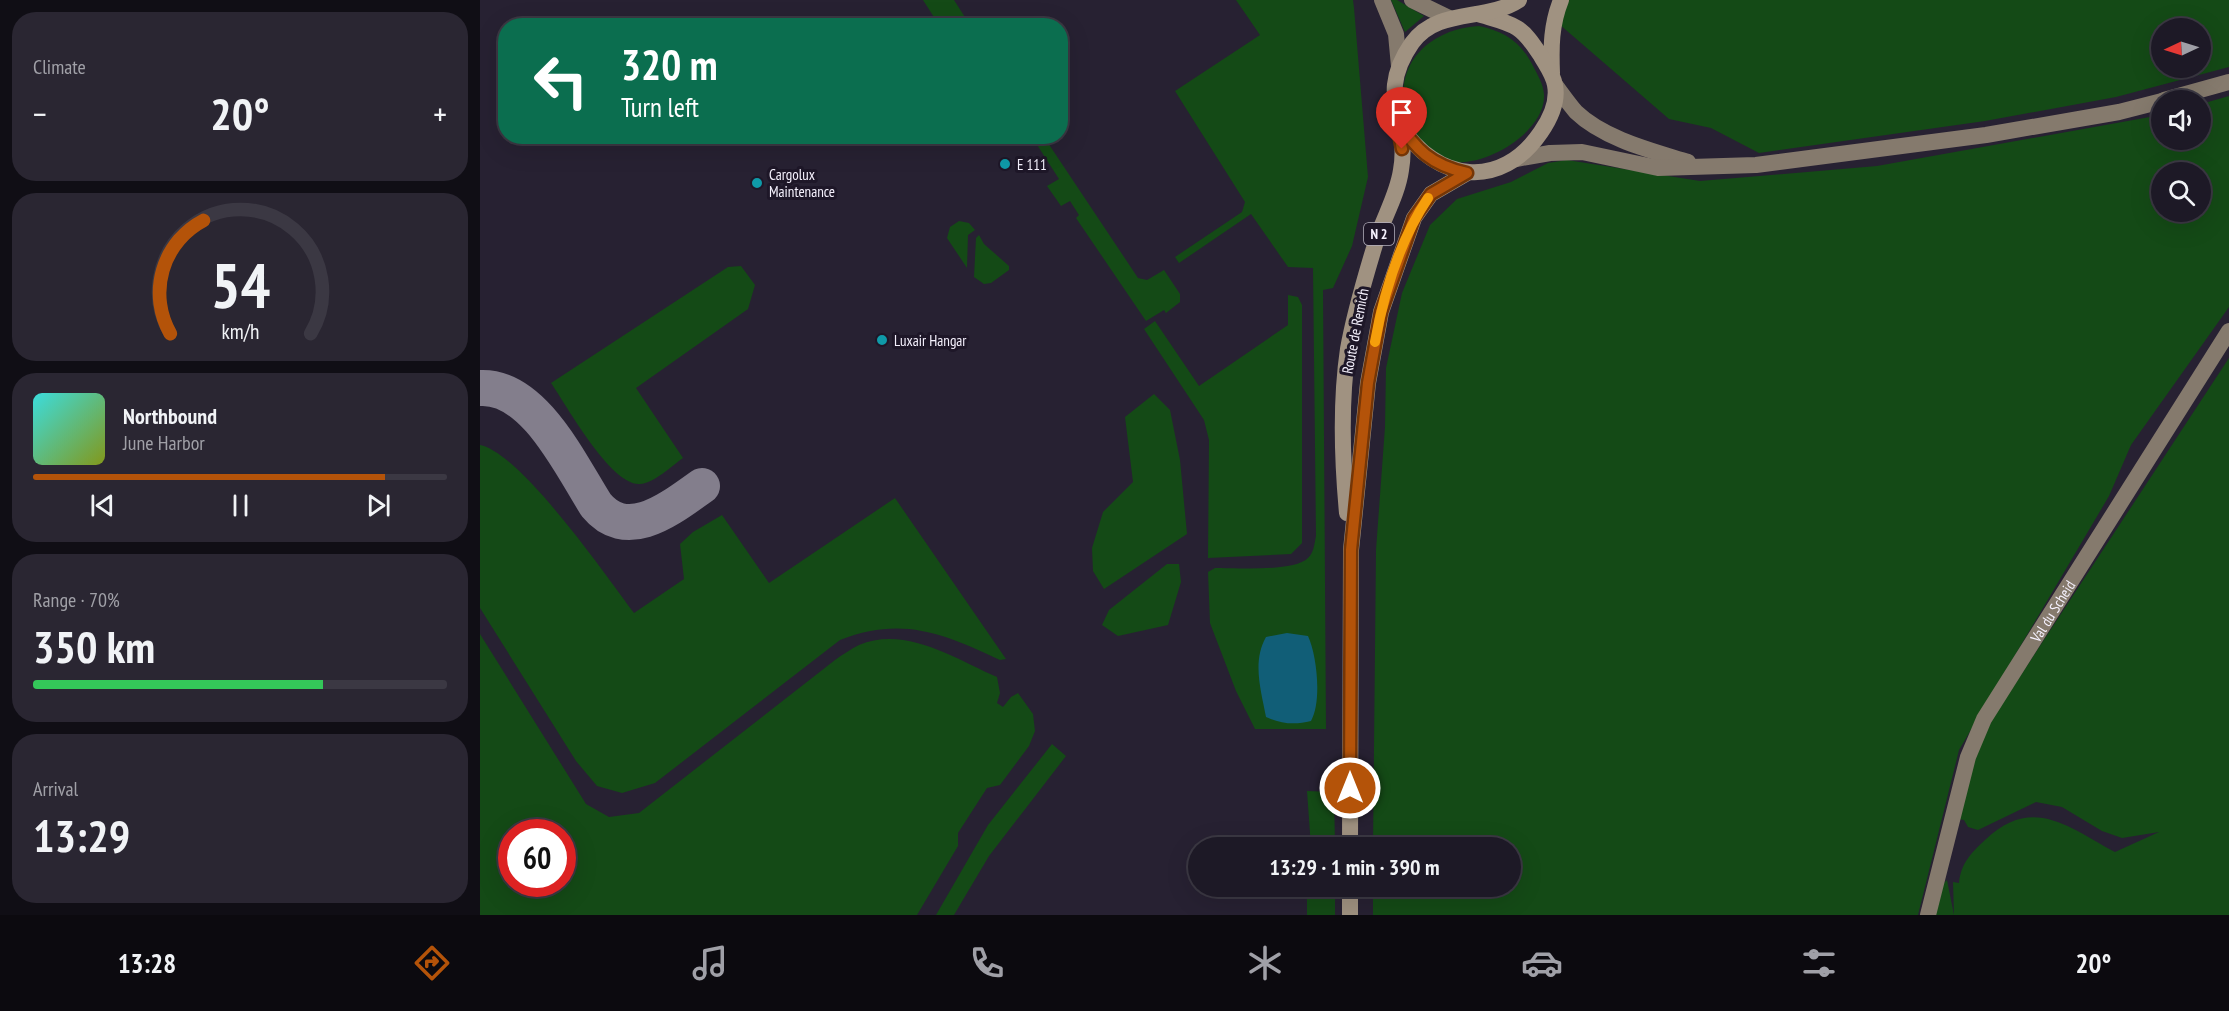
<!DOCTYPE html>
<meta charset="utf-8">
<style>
body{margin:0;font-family:"PT Sans Narrow",sans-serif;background:#2a2632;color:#f1f3f6;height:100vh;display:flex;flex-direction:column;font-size:22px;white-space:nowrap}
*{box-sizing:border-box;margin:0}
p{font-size:20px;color:#a0a0a7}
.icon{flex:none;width:33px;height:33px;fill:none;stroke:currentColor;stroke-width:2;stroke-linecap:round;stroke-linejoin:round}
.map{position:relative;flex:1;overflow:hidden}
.drawer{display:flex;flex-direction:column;gap:12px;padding:12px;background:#100e15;width:480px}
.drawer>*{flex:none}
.banner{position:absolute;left:18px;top:18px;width:570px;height:126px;border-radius:24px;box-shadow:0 6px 24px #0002,0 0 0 2px #3b3843;background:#0b6e4f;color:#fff;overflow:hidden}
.needle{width:39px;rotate:266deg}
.controls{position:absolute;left:1671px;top:18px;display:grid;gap:12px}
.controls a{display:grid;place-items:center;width:60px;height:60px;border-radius:50%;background:#1d1926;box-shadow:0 6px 24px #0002,0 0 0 2px #3b3843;font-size:30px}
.speed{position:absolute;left:18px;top:819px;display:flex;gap:12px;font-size:30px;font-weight:700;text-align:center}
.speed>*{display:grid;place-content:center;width:78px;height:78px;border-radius:50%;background:#1d1926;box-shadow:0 6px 24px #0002,0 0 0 2px #3b3843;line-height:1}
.speed .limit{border:9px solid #d22;background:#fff;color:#111}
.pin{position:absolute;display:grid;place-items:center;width:51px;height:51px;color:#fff;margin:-62px -26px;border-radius:50% 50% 50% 0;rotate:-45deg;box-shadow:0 0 6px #0007}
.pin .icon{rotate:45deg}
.me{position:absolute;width:66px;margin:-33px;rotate:0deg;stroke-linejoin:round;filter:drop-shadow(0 0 4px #0008)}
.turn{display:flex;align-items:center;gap:21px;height:126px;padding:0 24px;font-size:27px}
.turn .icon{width:78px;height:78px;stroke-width:2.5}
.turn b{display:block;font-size:42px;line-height:51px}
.big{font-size:45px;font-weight:700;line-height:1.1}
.drawer .widget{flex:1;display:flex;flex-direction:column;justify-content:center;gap:9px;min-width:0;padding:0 21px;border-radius:24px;background:#2a2632}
.drawer .dial{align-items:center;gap:0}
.dial svg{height:156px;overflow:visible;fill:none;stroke:#3b3843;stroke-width:7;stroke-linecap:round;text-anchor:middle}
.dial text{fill:#f1f3f6;stroke:none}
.song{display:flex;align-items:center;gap:18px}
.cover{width:72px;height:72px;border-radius:9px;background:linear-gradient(135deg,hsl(180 70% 55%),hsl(70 70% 35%))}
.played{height:6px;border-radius:3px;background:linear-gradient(90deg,#b45309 85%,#3b3843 85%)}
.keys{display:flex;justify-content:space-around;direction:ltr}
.heat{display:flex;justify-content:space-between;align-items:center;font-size:33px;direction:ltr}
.charge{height:9px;border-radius:4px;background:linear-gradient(90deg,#34c759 70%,#3b3843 0)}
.trip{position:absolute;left:708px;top:837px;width:333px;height:60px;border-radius:30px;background:#1d1926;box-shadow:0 6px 24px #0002,0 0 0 2px #3b3843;font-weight:700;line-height:60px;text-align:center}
.dock{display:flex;height:96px;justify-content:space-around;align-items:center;background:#0c0a0f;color:#a0a0a7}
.dock .icon{width:42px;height:42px}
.dock .on{color:#b45309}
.dock b{font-size:27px;color:#f1f3f6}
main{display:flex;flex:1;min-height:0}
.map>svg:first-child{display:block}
.green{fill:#144a16;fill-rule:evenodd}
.water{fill:#115e77}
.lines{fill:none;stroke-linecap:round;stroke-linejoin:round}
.taxiway{stroke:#837e8c;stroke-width:36}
.secondary{stroke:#857a6d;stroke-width:16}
.primary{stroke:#a09281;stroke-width:16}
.route-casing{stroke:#753606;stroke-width:15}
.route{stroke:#b45309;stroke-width:10}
.slow{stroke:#f59e0b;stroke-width:10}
.culture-dot{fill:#0f9aa8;stroke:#1e1728;stroke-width:2}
.labels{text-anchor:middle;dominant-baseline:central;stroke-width:6;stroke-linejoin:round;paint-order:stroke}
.shield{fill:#1e1728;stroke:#b4b0bd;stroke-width:1.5}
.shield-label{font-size:14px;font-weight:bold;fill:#f5f1fd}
.poi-label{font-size:15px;fill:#f5f1fd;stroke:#1e1728;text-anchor:start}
.street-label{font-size:15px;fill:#f5f1fd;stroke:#1e1728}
</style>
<main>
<section class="drawer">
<div class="widget"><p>Climate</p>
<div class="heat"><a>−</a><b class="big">20°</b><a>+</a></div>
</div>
<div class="widget dial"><svg viewBox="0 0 100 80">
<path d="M14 69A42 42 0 1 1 86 69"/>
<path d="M14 69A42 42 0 0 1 31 11" stroke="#b45309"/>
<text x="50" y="56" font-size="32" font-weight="700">54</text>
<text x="50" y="72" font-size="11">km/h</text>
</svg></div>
<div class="widget">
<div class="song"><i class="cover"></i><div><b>Northbound</b><p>June Harbor</p></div></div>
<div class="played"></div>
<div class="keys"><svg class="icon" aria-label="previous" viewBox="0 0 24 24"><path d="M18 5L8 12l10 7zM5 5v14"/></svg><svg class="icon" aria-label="pause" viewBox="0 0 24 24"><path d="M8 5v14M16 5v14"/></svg><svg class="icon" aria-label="next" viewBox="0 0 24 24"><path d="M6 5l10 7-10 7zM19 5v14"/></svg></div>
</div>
<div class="widget"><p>Range · 70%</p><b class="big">350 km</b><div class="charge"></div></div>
<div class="widget"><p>Arrival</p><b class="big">13:29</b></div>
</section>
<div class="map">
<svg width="1749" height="915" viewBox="0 0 1749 915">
<rect width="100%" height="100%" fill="#272132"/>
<g class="green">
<polygon points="443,0 474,0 490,25 459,25"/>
<path d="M 756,0 L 873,0 L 874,8 L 888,177 L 872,246 L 853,288 L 843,290 L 846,729 L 775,729 L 756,691 L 730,623 L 728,572 L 735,568 C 756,568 814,572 828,558 C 834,552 834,545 836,536 L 833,268 L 808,267 L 771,214 L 699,263 L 695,257 L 762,212 L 765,202 L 695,91 L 780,35 Z"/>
<polygon points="911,0 917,0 944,16 925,32"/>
<path d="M 1089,0 L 1749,0 L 1749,67 L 1636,97 L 1505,121 L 1279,153 L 1231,128 L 1189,119 L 1079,24 ZM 1682,28 L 1720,28 L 1720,68 L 1682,68 Z"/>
<path d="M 999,26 C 1023,31 1040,41 1052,64 C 1057,74 1063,83 1064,94 C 1067,135 991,178 956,157 C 951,154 946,145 941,140 C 935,132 930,127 927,117 C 911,65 949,29 999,26 Z"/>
<path d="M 1749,96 L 1749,307 L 1651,445 L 1629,496 L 1479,750 L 1438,915 L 893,915 L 893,887 L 1030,886 L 1030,848 L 893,847 L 896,550 L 905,427 L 906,368 L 922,293 L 950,225 L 977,199 L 1031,182 L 1068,163 L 1087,160 L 1220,181 L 1397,166 L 1681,115 L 1682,140 L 1720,140 L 1721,104 ZM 1682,172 L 1720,172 L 1720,212 L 1682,212 Z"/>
<polygon points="552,137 564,137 658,278 667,280 684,270 700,294 700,302 686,313 684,310 666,321 596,218 599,215 590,201 581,206 567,186 579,179"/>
<polygon points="479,221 489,223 495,230 488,235 487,268 467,238 470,227"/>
<polygon points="499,235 504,244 529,266 529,270 511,283 504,284 494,277 496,238"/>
<path d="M 261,266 L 275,285 L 268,309 L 156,388 L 203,458 C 192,466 174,483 160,484 C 131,486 87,406 71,383 L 248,267 Z"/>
<polygon points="808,295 818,297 822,305 822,543 811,554 728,558 729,440 724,420 664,329 675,321 719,386 808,325"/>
<path d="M 1749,358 L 1749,915 L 1474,915 L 1473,882 L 1479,883 C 1481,863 1491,853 1505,840 C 1552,795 1587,826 1635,852 L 1679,832 L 1642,838 L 1622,831 L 1582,807 L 1556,802 L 1498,830 L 1488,827 L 1484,820 L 1478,819 L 1494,758 L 1514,716 Z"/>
<polygon points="674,394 690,410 700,460 707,534 624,589 613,571 612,548 623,512 653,482 645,417"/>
<path d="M 0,445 C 41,453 127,577 154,613 L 204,579 L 200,544 L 213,532 L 242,515 L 289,583 L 415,498 L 526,659 L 520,660 C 463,633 421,616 360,640 L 175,783 L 142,793 L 117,786 L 96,761 L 0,608 Z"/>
<polygon points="687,564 699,564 701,582 688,625 638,636 622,625 629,610"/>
<path d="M 0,634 L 106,804 L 129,817 L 159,813 L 355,660 C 362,655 371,649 379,645 C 425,625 476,659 517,677 L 520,693 L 517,703 L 523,707 L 531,697 L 538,693 L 553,714 L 555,731 L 549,746 L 520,785 L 507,788 L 478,833 L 478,846 L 437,915 L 0,915 ZM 32,832 L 82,832 L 82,884 L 32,884 Z"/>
<polygon points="572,744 586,756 509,856 474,915 456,915 508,825"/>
<polygon points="827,791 854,792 855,847 831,847"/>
<polygon points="1467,880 1474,915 1455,915 1462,885"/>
<polygon points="833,887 855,887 855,915 827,915 827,892 833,890"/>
</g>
<path class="water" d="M 807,633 L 828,636 C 837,655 842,702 831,721 C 815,725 802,724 786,717 C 781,690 772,662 786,637 Z"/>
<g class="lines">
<path class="taxiway" d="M 0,388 C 54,385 91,466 116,505 C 148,544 192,507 222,486"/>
<g class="secondary">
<polyline points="902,0 916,34 919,66"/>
<polyline points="932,0 969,18"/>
<path d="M 1076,86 C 1082,94 1089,104 1096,112 C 1124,139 1173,151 1208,162"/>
<polyline points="1684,100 1749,82"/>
<polyline points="1036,159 1070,153 1102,152 1178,168 1276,165 1506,135 1639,112 1682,101"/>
<path id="s1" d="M 1448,915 L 1488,757 L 1504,719 L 1749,331"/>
</g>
<g class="primary">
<path d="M 1072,73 C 1071,47 1071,25 1081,0"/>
<path d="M 920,125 C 956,182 1021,191 1061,132 C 1070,119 1078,101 1075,85 C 1073,74 1066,65 1061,56 C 1054,46 1048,35 1037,28 C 1026,21 1010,18 998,14"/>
<path d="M 867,513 C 862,459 860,403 868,349 C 874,315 884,281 894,248 C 901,221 917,198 921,170 C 930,120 895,96 932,43 C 958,7 1006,22 1039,0"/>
<polyline points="870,848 871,550 888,383 901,312 934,218 951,194 987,173"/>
<polyline points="870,915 870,886"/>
</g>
</g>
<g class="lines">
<g class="route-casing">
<path id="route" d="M 870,788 L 871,550 L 888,383 L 901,312 L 934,218 L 951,194 L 987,173 C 951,165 936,150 916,119 L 922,149"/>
</g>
<use href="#route" class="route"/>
<path class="slow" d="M 895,342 C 904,292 920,240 948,198"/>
</g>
<g class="culture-dot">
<circle cx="525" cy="164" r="6"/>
<circle cx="277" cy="183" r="6"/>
<circle cx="402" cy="340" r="6"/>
</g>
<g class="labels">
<rect class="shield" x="884" y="223" width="30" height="22" rx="4.5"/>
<g class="shield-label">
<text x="899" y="234">N 2</text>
</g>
<g class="poi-label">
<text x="537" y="164">E 111</text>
<text x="289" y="174">Cargolux<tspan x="289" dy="17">Maintenance</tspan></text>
<text x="414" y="340">Luxair Hangar</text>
</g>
<g class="street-label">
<text transform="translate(875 331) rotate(-79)">Route de Remich</text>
<text stroke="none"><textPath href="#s1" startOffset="332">Val du Scheid</textPath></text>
</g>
</g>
</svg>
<div class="controls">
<a><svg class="needle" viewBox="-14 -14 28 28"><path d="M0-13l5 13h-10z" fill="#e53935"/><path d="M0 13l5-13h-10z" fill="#a0a0a7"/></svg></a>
<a><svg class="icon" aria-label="sound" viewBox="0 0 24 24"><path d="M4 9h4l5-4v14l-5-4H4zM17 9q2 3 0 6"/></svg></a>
<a><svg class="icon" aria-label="search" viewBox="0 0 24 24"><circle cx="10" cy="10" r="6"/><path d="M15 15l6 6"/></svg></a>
</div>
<div class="speed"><div class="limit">60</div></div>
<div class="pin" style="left:922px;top:149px;background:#d93025"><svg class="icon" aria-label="arrive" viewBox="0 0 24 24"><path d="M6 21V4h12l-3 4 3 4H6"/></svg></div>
<svg class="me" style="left:870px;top:788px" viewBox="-20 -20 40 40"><circle r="17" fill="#b45309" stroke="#fff" stroke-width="3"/><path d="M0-11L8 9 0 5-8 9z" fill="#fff"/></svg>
<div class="trip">13:29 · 1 min · 390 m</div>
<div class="banner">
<div class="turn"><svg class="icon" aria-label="left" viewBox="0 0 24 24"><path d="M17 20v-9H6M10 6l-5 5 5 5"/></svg><div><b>320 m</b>Turn left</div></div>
</div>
</div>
</main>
<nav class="dock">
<b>13:28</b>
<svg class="icon on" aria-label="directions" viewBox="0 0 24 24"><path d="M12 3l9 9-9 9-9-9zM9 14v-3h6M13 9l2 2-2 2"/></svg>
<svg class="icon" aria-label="music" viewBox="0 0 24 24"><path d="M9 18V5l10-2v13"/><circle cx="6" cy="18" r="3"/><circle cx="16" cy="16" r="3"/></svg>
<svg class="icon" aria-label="phone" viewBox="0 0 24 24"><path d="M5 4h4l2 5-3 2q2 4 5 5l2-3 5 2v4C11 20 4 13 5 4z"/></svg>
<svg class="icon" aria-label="climate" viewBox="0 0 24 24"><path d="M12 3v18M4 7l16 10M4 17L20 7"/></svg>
<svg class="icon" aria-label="car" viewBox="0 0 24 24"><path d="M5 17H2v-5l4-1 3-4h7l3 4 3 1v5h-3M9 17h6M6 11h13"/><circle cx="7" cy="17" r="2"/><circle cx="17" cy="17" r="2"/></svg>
<svg class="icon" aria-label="filters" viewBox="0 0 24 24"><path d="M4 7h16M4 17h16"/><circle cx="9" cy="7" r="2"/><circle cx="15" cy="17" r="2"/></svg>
<b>20°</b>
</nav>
